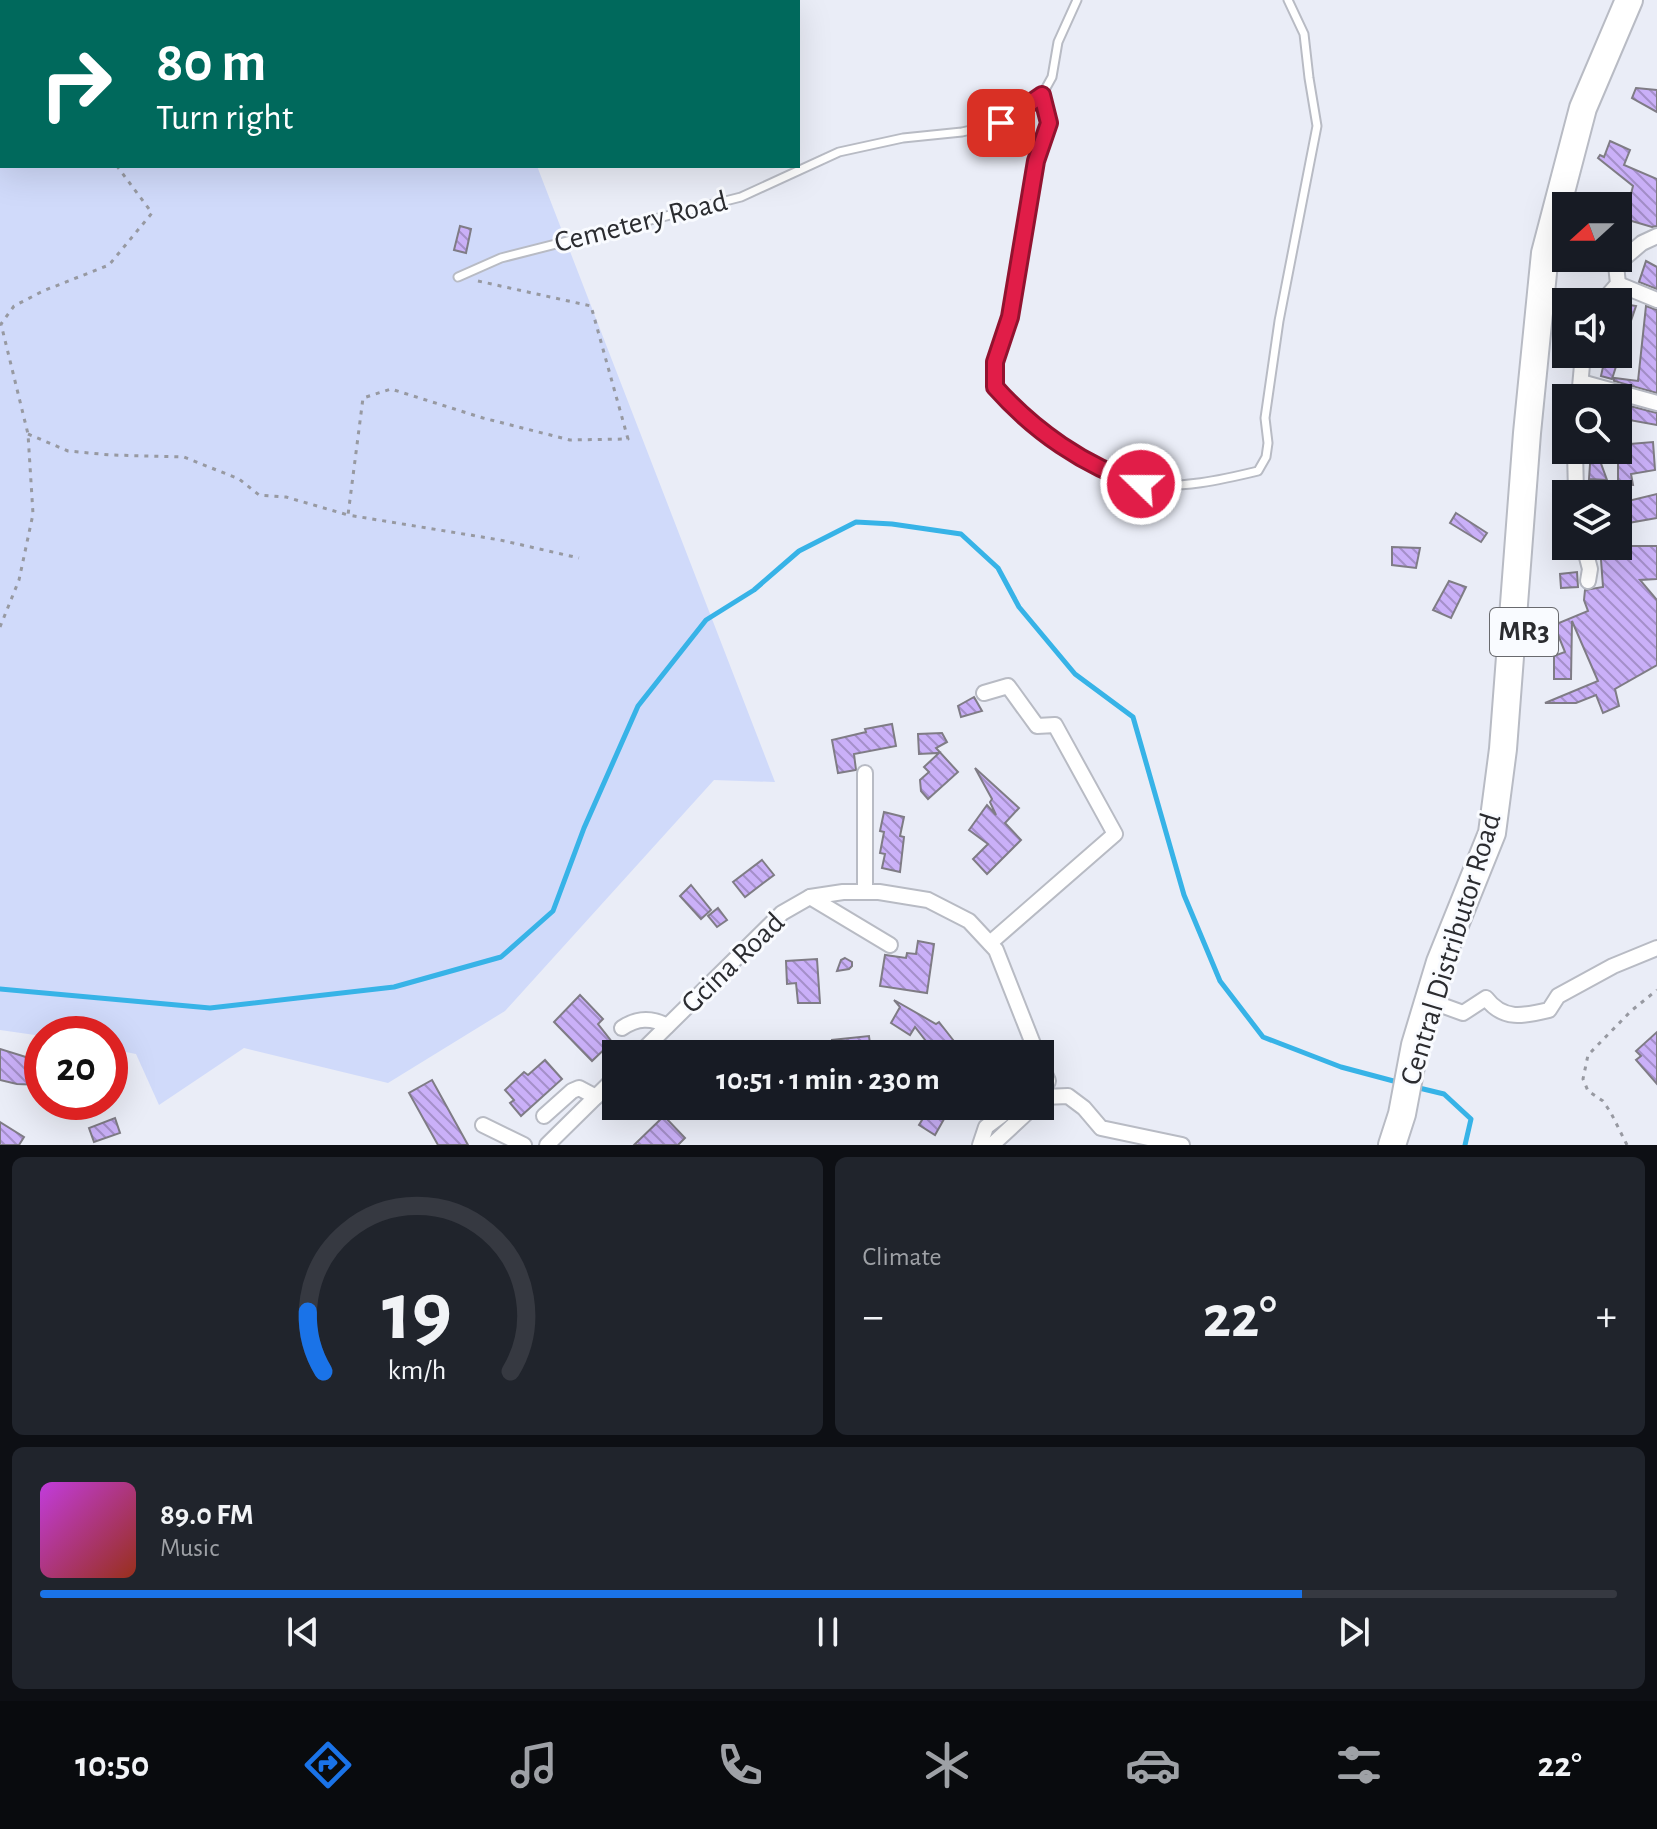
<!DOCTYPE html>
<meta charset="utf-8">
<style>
body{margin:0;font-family:"Alegreya Sans",sans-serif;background:#20242c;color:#f1f3f6;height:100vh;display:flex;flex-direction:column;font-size:30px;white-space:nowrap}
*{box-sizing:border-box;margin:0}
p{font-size:26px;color:#9ea1a6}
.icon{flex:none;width:44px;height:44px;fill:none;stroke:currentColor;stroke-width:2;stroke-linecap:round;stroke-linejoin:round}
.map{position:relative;height:1145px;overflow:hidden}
.details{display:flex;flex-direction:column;gap:12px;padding:12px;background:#0d0f14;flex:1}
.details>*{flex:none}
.guide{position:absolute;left:0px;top:0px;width:800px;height:168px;box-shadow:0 8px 32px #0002;background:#00695c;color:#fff;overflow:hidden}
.needle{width:52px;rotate:249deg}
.tools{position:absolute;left:1552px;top:192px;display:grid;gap:16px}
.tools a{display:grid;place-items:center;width:80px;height:80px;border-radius:0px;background:#171b24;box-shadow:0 8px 32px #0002;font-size:40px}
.speed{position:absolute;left:24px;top:1016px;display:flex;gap:16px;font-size:40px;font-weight:700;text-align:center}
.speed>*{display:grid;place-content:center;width:104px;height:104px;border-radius:50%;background:#171b24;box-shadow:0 8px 32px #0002;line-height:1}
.speed .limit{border:12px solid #d22;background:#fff;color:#111}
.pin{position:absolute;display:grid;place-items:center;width:68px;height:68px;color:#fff;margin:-34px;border-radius:16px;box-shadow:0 4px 12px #0006}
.me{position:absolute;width:88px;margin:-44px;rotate:292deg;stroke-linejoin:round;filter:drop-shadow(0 0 6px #0008)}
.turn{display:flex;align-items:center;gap:28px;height:168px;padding:0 24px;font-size:36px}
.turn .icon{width:104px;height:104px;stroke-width:2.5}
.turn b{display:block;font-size:56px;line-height:68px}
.big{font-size:60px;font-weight:700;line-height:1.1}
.details .tile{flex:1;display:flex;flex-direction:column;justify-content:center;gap:12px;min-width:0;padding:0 28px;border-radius:12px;background:#20242c}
.details .dial{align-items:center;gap:0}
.dial svg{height:208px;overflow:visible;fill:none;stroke:#363941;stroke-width:7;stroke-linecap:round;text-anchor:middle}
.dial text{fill:#f1f3f6;stroke:none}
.song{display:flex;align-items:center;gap:24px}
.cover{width:96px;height:96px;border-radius:12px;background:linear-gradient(135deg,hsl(290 70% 55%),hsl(10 70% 35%))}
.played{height:8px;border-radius:4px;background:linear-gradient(90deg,#1a73e8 80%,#363941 80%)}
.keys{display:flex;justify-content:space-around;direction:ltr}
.heat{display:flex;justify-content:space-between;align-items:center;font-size:44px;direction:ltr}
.details .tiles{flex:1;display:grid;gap:12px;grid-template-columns:1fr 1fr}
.tile:last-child{grid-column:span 2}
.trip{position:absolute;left:602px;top:1040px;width:452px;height:80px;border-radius:0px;background:#171b24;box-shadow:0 8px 32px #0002;font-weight:700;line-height:80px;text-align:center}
.menu{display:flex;height:128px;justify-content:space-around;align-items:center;background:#090b0e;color:#9ea1a6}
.menu .icon{width:56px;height:56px}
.menu .selected{color:#1a73e8}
.menu b{font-size:36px;color:#f1f3f6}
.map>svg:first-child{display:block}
.grass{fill:#d0dafa}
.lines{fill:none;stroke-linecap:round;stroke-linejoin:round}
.stream{stroke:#37b3e7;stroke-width:5}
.building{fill:url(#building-back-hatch);stroke:#7f7c85;stroke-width:2}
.lane-casing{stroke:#b8bbc4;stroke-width:11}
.street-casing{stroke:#b8bbc4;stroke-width:18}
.highway-casing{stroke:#b8bbc4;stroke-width:30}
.path{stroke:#9799a1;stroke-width:3;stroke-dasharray:4 6;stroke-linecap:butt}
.lane{stroke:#fff;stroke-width:7}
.street{stroke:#fff;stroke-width:14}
.highway{stroke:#fff;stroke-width:26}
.route-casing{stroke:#92132f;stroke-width:20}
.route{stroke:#e11d48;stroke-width:14}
.labels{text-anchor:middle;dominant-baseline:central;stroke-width:6;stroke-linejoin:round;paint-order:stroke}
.shield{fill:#f9fbff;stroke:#696a6e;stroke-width:2}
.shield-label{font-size:28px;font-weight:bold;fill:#2b2c30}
.street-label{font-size:30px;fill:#2b2c30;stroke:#f9fbff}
</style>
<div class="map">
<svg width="1657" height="1145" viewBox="0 0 1657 1145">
<defs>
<pattern id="building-back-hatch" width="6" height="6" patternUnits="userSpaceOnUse" patternTransform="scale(2)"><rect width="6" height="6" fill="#cab0f8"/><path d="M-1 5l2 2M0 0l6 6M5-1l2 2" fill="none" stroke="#a48fc9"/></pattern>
</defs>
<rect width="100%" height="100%" fill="#eaedf7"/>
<polygon class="grass" points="0,116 2,166 537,166 775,782 714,780 505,1011 388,1083 244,1048 159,1105 136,1054 110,1049 110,1034 42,1034 42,1036 0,1030"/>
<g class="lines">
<g class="stream">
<polyline points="0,989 210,1008 394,987 501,957 553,911 584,828 638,706 706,620 754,590 799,551 856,522 892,524 961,534 998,568 1019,607 1075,674 1133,717 1184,895 1220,981 1263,1037 1341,1067 1401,1083"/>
<polyline points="1415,1087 1444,1094 1471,1119 1465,1145"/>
</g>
</g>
<g class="building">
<polygon points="1636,88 1657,90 1657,112 1632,98"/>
<polygon points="1610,141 1630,150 1624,165 1657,179 1657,226 1652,227 1625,219 1633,186 1598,158 1600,155 1604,157"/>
<polygon points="460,226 471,229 466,253 454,250"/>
<polygon points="1646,261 1657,267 1657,289 1639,282"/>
<polygon points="1618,303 1636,306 1620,353 1618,352"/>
<polygon points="1646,306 1657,310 1657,393 1614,381 1614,378 1638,381"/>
<polygon points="1594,354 1620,354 1612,379 1601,376 1603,367 1594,367"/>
<polygon points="1618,403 1657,413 1657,425 1618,418"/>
<polygon points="1653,442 1655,470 1631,474 1633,485 1618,484 1618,445"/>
<polygon points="1591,450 1596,450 1607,480 1589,479"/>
<polygon points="1657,494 1657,518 1628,523 1624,502"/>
<polygon points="1456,513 1487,533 1481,542 1450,523"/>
<polygon points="1600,546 1657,546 1657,579 1640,580 1657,600 1657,665 1615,689 1619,706 1603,713 1596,695 1576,703 1545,703 1598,681 1572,621 1571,679 1554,679 1554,656 1565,652 1554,625 1588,611 1584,600 1585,590 1603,587"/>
<polygon points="1392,547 1420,548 1416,568 1392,565"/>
<polygon points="1577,572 1578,587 1561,588 1560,574"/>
<polygon points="1449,581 1466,587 1451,618 1433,610"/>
<polygon points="974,697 982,711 961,717 958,706"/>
<polygon points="892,724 896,746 854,754 856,770 838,773 832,740 866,732 865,729"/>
<polygon points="942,733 947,742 936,748 958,772 928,799 921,791 920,780 929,772 924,767 939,753 919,754 918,734"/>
<polygon points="975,768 1019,808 1005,823 1021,840 987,874 973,859 988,844 969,830 987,805 996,815 990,802 992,799"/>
<polygon points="884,812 904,817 900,836 904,837 900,872 882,868 885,854 880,853 884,832 880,831"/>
<polygon points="762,860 774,875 745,897 733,882"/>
<polygon points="691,885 711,910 701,919 680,896"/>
<polygon points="718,908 727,920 717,927 708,916"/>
<polygon points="918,941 934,944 927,993 880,986 885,955 906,958 907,953 916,954"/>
<polygon points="845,958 852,962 852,966 849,969 837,971 841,960"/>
<polygon points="817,959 820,1003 798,1003 796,983 787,984 786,961"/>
<polygon points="580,995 603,1019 598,1024 612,1042 592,1061 554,1022"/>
<polygon points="894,1000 936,1024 939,1022 964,1054 936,1054 915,1027 910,1035 891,1023 900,1007"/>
<polygon points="1657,1032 1657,1084 1636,1060 1641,1056 1636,1051"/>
<polygon points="869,1036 870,1044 892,1042 893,1054 833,1054 832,1040"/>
<polygon points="0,1049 42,1062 42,1085 17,1084 0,1080"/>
<polygon points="545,1060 562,1079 521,1116 510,1103 514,1100 505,1090 524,1072 528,1075"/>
<polygon points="432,1080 468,1145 438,1145 409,1093"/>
<polygon points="898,1106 937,1106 948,1112 935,1135 919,1125 922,1120"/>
<polygon points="664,1116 685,1138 678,1145 634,1145"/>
<polygon points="115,1118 120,1133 94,1142 89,1128"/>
<polygon points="0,1122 24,1137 19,1145 0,1145"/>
</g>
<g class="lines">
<g class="lane-casing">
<g id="lane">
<path d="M 1042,95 L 1049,123 L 1036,161 L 1010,317 L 995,362 L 995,387 C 1003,396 1010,407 1020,415 C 1046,436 1109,481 1142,484 C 1181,489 1221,480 1258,471 L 1266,457 L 1268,443 L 1265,418 L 1279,321 L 1317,126 L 1309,78 L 1304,34 L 1288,0"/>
<polyline points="458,277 501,258 741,197 839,152 903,138 962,132 1001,123 1042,95 1052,77 1058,42 1077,0"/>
</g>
</g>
<g class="street-casing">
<g id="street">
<polyline points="560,0 601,2"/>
<polyline points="650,2 659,0"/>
<polyline points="1618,284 1657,300"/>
<polyline points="1602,302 1618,284 1616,265 1642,243 1657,236"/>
<polyline points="1581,382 1657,403"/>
<polyline points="1579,398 1583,354"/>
<polyline points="1575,450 1576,494"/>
<polyline points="1584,546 1590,569 1588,581"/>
<polyline points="984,693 1008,686 1037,726 1055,725 1115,834 990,943"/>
<polyline points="865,773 865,892"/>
<polyline points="810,897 890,945"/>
<path d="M 1441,1005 L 1463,1013 L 1486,998 C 1503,1021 1524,1016 1549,1010 L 1558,996 L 1613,966 L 1657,948"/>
<path d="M 622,1028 C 637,1018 651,1017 667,1026"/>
<polyline points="639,1054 782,913 810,897 843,892 879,892 928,900 969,921 996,950 1037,1054"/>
<polyline points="1040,1062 1048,1081 1040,1100"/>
<polyline points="1043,1097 1068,1096 1084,1108 1101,1128 1182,1145"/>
<polyline points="544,1116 572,1091 579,1088 596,1097"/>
<polyline points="483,1125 524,1145"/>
<polyline points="547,1145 616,1077"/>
<polyline points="980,1145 986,1127 1014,1106"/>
<polyline points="992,1145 1034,1106"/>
</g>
</g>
<g class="highway-casing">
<polyline id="highway" points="1392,1145 1402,1114 1415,1045 1440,962 1492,833 1503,749 1527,433 1545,253 1583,108 1629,0"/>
</g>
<g class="path">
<polyline points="33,0 34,2"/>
<polyline points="478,281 591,306 628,439 570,440 483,418 391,389 363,398 348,515 500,540 579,558"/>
<polyline points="28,434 68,451 111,455 184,457 239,479 259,495 286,497 348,515"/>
<polyline points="0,627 19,580 33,514 28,434 1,324 14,306 43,291 109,265 152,213 117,166"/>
<polyline points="1627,1145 1611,1113 1603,1101 1588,1091 1583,1079 1588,1055 1631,1011 1657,990"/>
</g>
<use href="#lane" class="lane"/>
<use href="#street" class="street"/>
<use href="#highway" class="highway"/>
</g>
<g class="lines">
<g class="route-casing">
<path id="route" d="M 1001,123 L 1042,95 L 1049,123 L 1036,161 L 1010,317 L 995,362 L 995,387 C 1033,430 1085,467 1141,484"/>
</g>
<use href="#route" class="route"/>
</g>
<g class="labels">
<rect class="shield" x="1490" y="608" width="68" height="48" rx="6"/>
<g class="shield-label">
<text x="1524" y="632">MR3</text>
</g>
<g class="street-label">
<text transform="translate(641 222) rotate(-14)">Cemetery Road</text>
<text transform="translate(1451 949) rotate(-73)">Central Distributor Road</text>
<text transform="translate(733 963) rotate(-44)">Gcina Road</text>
</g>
</g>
</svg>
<div class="tools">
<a><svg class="needle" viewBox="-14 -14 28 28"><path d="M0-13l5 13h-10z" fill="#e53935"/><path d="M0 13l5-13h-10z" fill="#9ea1a6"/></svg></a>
<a><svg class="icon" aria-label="sound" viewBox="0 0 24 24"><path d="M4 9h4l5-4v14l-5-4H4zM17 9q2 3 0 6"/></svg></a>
<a><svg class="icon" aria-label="search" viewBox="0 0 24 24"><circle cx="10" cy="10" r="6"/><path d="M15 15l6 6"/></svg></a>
<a><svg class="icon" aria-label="layers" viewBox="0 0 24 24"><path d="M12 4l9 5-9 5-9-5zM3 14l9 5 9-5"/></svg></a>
</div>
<div class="speed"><div class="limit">20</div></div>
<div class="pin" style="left:1001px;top:123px;background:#d93025"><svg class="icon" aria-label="arrive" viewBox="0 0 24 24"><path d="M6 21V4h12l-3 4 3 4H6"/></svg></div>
<svg class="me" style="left:1141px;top:484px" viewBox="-20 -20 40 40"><circle r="17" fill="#e11d48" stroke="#fff" stroke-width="3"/><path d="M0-11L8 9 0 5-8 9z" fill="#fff"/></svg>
<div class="trip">10:51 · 1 min · 230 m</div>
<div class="guide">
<div class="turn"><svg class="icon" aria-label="right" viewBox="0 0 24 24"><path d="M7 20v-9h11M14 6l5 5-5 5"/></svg><div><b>80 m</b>Turn right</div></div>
</div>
</div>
<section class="details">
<div class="tiles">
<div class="tile dial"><svg viewBox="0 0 100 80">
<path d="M14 69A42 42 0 1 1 86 69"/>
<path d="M14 69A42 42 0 0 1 8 46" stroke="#1a73e8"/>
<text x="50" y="56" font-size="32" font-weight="700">19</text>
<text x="50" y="72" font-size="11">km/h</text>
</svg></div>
<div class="tile"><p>Climate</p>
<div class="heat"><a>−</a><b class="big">22°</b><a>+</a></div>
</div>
<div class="tile">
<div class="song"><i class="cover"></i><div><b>89.0 FM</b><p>Music</p></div></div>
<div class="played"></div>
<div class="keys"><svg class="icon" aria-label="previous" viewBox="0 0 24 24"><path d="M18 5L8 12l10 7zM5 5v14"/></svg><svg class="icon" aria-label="pause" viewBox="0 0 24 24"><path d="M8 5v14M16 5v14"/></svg><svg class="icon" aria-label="next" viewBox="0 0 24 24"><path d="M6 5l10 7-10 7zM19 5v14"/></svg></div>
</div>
</div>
</section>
<nav class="menu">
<b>10:50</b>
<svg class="icon selected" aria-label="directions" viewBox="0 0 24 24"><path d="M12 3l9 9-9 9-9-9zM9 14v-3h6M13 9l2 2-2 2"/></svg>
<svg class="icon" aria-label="music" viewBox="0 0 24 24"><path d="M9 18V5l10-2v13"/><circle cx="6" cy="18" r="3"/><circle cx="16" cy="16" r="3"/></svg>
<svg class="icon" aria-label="phone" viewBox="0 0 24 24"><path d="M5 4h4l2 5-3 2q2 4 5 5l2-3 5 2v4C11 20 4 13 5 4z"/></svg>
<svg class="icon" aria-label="climate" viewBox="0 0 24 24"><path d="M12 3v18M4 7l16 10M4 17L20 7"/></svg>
<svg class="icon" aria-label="car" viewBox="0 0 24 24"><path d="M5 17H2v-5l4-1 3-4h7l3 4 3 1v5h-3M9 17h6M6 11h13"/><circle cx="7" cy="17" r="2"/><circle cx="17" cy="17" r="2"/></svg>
<svg class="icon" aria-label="filters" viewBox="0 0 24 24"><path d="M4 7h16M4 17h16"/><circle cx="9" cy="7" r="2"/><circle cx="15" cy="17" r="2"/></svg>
<b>22°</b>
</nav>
